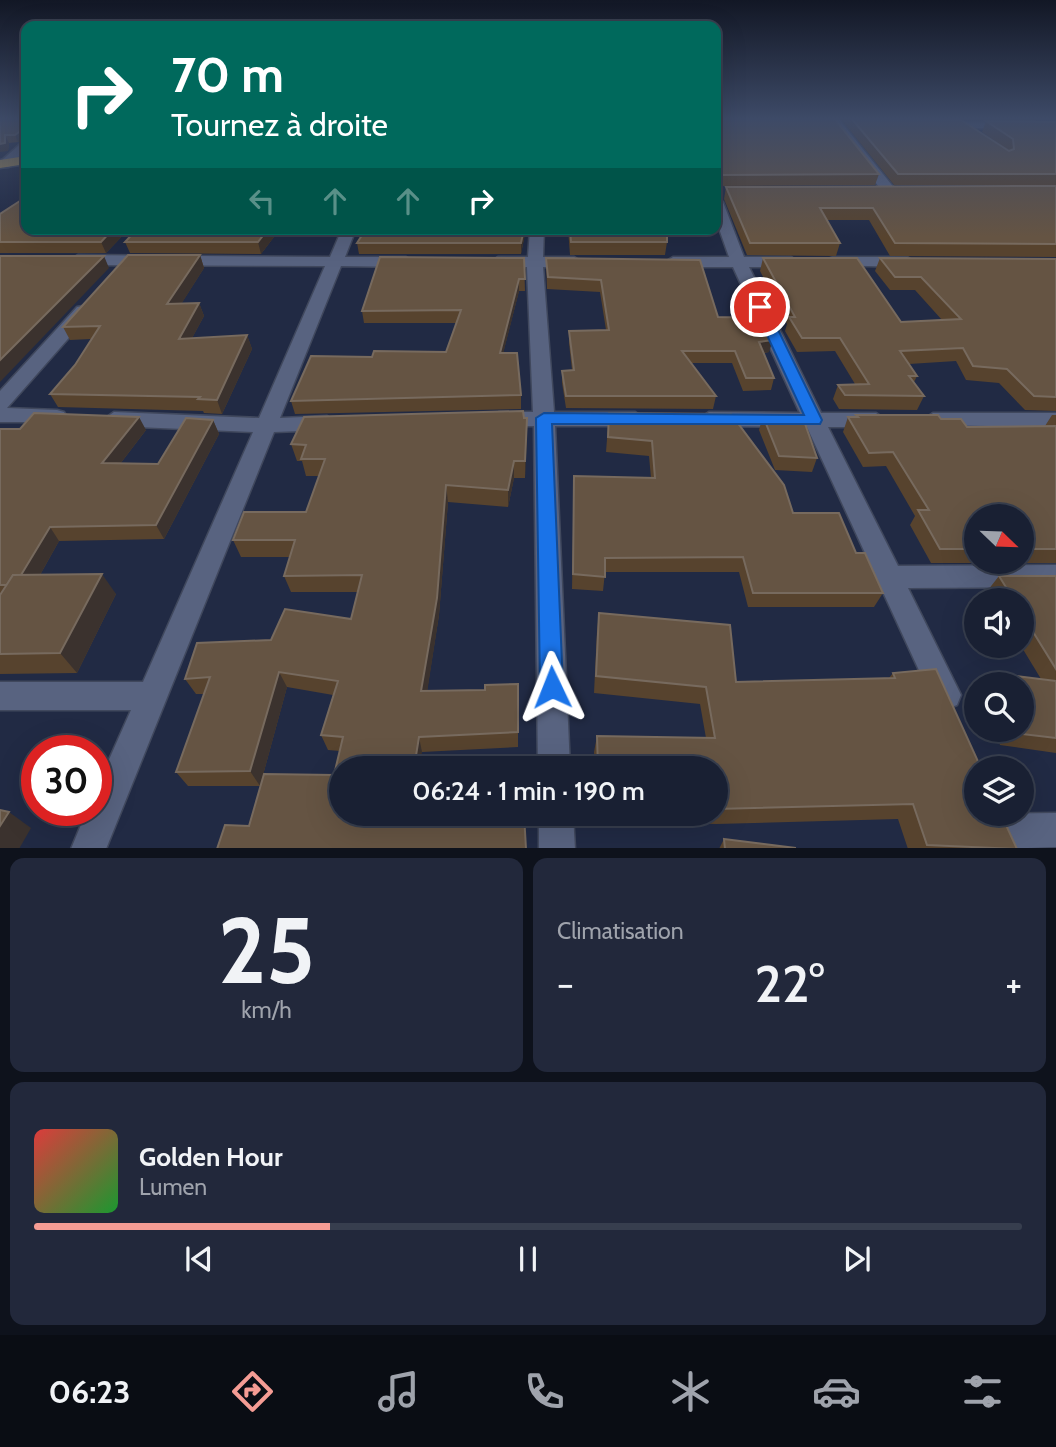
<!DOCTYPE html>
<html lang="fr">
<meta charset="utf-8">
<style>
body{margin:0;font-family:Cabin,sans-serif;background:#22283b;color:#f1f3f6;height:100vh;display:flex;flex-direction:column;font-size:26px;white-space:nowrap}
*{box-sizing:border-box;margin:0}
p{font-size:23px;color:#9fa3ac}
.icon{flex:none;width:38px;height:38px;fill:none;stroke:currentColor;stroke-width:2;stroke-linecap:round;stroke-linejoin:round}
.map{position:relative;height:848px;overflow:hidden}
.details{display:flex;flex-direction:column;gap:10px;padding:10px;background:#0e121c;flex:1}
.details>*{flex:none}
.top-card{position:absolute;left:21px;top:21px;width:700px;height:214px;border-radius:14px;box-shadow:0 7px 28px #0002,0 0 0 2px #373e4e;background:#00695c;color:#fff;overflow:hidden}
.needle{width:46px;rotate:113deg}
.controls{position:absolute;left:964px;top:504px;display:grid;gap:14px}
.controls a{display:grid;place-items:center;width:70px;height:70px;border-radius:50%;background:#192033;box-shadow:0 7px 28px #0002,0 0 0 2px #373e4e;font-size:35px}
.speed{position:absolute;left:21px;top:735px;display:flex;gap:14px;font-size:35px;font-weight:700;text-align:center}
.speed>*{display:grid;place-content:center;width:91px;height:91px;border-radius:50%;background:#192033;box-shadow:0 7px 28px #0002,0 0 0 2px #373e4e;line-height:1}
.speed .limit{border:10px solid #d22;background:#fff;color:#111}
.pin{position:absolute;display:grid;place-items:center;width:60px;height:60px;color:#fff;margin:-30px;border:4px solid #fff;border-radius:50%;box-shadow:0 2px 7px #0007}
.me{position:absolute;width:77px;margin:-38px;rotate:358deg;stroke-linejoin:round;filter:drop-shadow(0 0 5px #0008)}
.turn{display:flex;align-items:center;gap:24px;height:147px;padding:0 35px;font-size:32px}
.turn .icon{width:91px;height:91px;stroke-width:2.5}
.turn b{display:block;font-size:49px;line-height:60px}
.lanes{display:flex;align-items:center;height:66px;padding:0 35px;background:#0003;justify-content:center;gap:35px;direction:ltr}
.lanes .off{opacity:.35}
.big{font-size:52px;font-weight:600;line-height:1.1}
.details .card{flex:1;display:flex;flex-direction:column;justify-content:center;gap:10px;min-width:0;padding:0 24px;border-radius:14px;background:#22283b}
.details .dial{align-items:center;gap:0}
.dial b{font-size:91px;line-height:1}
.song{display:flex;align-items:center;gap:21px}
.cover{width:84px;height:84px;border-radius:10px;background:linear-gradient(135deg,hsl(0 70% 55%),hsl(130 70% 35%))}
.played{height:7px;border-radius:4px;background:linear-gradient(90deg,#f59c94 30%,#373e4e 30%)}
.keys{display:flex;justify-content:space-around;direction:ltr}
.heat{display:flex;justify-content:space-between;align-items:center;font-size:38px;direction:ltr}
.details .tiles{flex:1;display:grid;gap:10px;grid-template-columns:1fr 1fr}
.card:last-child{grid-column:span 2}
.trip{position:absolute;left:329px;top:756px;width:399px;height:70px;border-radius:35px;background:#192033;box-shadow:0 7px 28px #0002,0 0 0 2px #373e4e;font-weight:600;line-height:70px;text-align:center}
.tab-bar{display:flex;height:112px;justify-content:space-around;align-items:center;background:#0a0d14;color:#9fa3ac}
.tab-bar .icon{width:49px;height:49px}
.tab-bar .current{color:#f59c94}
.tab-bar b{font-size:32px;color:#f1f3f6}
.map>svg:first-child{display:block}
.lines{fill:none;stroke-linecap:round;stroke-linejoin:round}
.minor-casing{stroke:#40485d;stroke-width:3}
.major-casing{stroke:#40485d;stroke-width:3}
.minor{fill:#586380;fill-rule:evenodd}
.major{fill:#9e8653;fill-rule:evenodd}
.wall{fill:#57432e;fill-rule:evenodd}
.shaded-wall{fill:#3b322e}
.building{fill:#655443;stroke:#776a5e;stroke-width:2}
.route{fill:#1a73e8;stroke:#114b97;stroke-width:2}
</style>
<div class="map">
<svg width="1056" height="849" viewBox="0 0 1056 849">
<rect width="100%" height="100%" fill="#212a44"/>
<g class="lines">
<g class="minor-casing">
<g id="minor">
<polygon points="827,118 838,118 895,189 895,195 885,195"/>
<polygon points="945,122 1056,124 1056,130 941,127 941,123"/>
<polygon points="26,139 26,149 9,167 1,167 1,161"/>
<polygon points="716,198 723,202 744,257 791,257 799,262 791,267 749,267 821,413 876,413 886,420 876,427 828,427 898,566 1056,565 1056,587 908,588 961,695 957,705 946,709 935,705 807,427 709,426 699,419 709,412 800,413 733,267 673,267 665,262 673,257 729,257 716,220"/>
<polygon points="342,229 356,229 345,257 406,257 414,262 406,267 341,266 280,418 327,416 337,423 327,430 274,432 106,849 71,849 87,810 96,810 96,789 131,710 0,710 0,682 143,682 253,432 114,426 104,419 114,412 259,418 325,266 78,265 70,260 78,255 330,257"/>
<polygon points="530,229 544,229 543,257 574,257 582,262 574,267 543,267 554,412 635,412 645,419 635,426 555,426 570,768 538,768 534,426 499,426 489,419 499,412 533,412 527,267 498,267 490,262 498,257 528,257"/>
<polygon points="834,257 907,257 915,262 907,267 828,265 828,259"/>
<polygon points="83,306 92,311 89,315 7,408 57,410 64,412 67,417 64,422 0,422 0,391 77,307"/>
<polygon points="933,413 1056,413 1056,427 926,425 923,420"/>
<polygon points="1056,813 1056,847 1000,849 984,814"/>
<polygon points="539,814 573,814 575,849 539,849"/>
</g>
</g>
<g class="major-casing">
<polygon id="major" points="26,156 26,164 0,168 0,160"/>
</g>
<use href="#minor" class="minor"/>
<use href="#major" class="major"/>
</g>
<g class="wall">
<polygon points="0,118 26,118 26,137 18,142 9,143 8,151"/>
<polygon points="716,118 879,174 875,185 716,186"/>
<polygon points="840,118 1037,118 1035,121 907,118 1008,150 982,132 986,121 1056,122 1056,185 894,185"/>
<polygon points="1056,186 1056,257 890,256 869,220 827,220 840,243 836,256 747,255 724,199 726,187"/>
<polygon points="0,214 129,229 106,253 0,253"/>
<polygon points="137,229 280,229 261,254 130,253 125,242"/>
<polygon points="568,229 667,229 667,242 665,255 570,255"/>
<polygon points="525,234 521,254 359,254 357,243"/>
<polygon points="200,255 204,268 181,304 199,303 204,316 192,338 247,335 252,349 222,414 204,413 203,411 58,407 50,394 75,365 91,339 70,340 63,327"/>
<polygon points="524,258 525,291 519,291 503,353 521,395 521,409 295,414 291,401 372,357 446,352 456,323 364,323 362,311"/>
<polygon points="546,258 718,317 769,352 764,353 774,378 771,390 743,391 732,363 691,363 716,396 713,409 566,408 562,383 562,371 572,370 569,343 569,331 606,330 600,292 547,289"/>
<polygon points="763,258 901,322 942,320 915,290 890,290 875,271 880,258 1056,259 1056,411 1025,410 999,383 966,380 956,361 909,364 917,376 914,382 924,396 917,410 839,409 833,399 838,385 855,384 835,351 797,352 785,331 787,324 760,271"/>
<polygon points="609,413 793,513 856,553 883,593 874,607 748,607 739,572 605,572 603,591 572,589 574,476 651,478 649,456 606,452"/>
<path d="M 856,415 L 941,419 L 967,427 L 1045,426 L 1052,415 L 1056,415 L 1056,563 L 931,563 L 910,525 L 915,516 L 886,466 L 863,467 L 843,432 L 848,417 L 855,417 ZM 976,516 L 1022,516 L 1022,562 L 976,562 Z"/>
<polygon points="763,416 817,458 812,472 775,470 759,430"/>
<polygon points="527,418 525,478 514,478 508,507 448,502 439,615 427,691 485,690 518,684 518,747 422,752 341,814 413,814 412,816 249,826 334,775 340,751 328,750 321,735 333,695 287,687 260,786 188,786 176,772 204,694 196,694 185,679 271,640 351,619 358,592 291,592 284,576 290,557 241,557 233,540 306,512 319,476 306,476 302,461 297,461 291,444"/>
<polygon points="213,420 219,434 164,539 59,541 40,575 116,594 77,673 0,674 0,429 146,430 120,464 158,464"/>
<polygon points="999,576 1056,576 1056,753 1000,745 994,730 1022,730 1022,684 981,684 991,673 1041,679 1021,646 1022,646 1022,600 994,600 988,590"/>
<polygon points="599,613 736,682 889,678 893,673 1017,849 908,849 898,819 716,824 598,820 597,814 716,814 716,768 595,768 594,752 597,736 706,738 700,704 594,693 597,631"/>
<polygon points="724,839 795,849 719,849"/>
</g>
<g class="shaded-wall">
<polygon points="23,129 26,136 18,142 15,135"/>
<polygon points="5,135 9,143 8,151 0,152 0,144"/>
<polygon points="113,229 129,229 106,253 101,242"/>
<polygon points="268,229 280,229 261,254 258,242"/>
<polygon points="524,229 525,229 525,234 521,254 521,243"/>
<polygon points="200,255 204,268 173,317 167,304"/>
<polygon points="104,256 109,268 0,382 0,360"/>
<polygon points="519,279 519,291 500,366 500,353"/>
<polygon points="199,303 204,316 184,353 179,339"/>
<polygon points="247,335 252,349 222,414 217,400"/>
<polygon points="773,340 769,352 756,354 759,342"/>
<polygon points="139,417 146,430 110,477 102,463"/>
<polygon points="527,418 527,435 525,478 525,461"/>
<polygon points="213,420 219,434 164,539 156,525"/>
<polygon points="514,461 514,478 508,507 508,490"/>
<polygon points="446,485 448,502 439,615 425,706 421,691"/>
<polygon points="50,527 59,541 27,598 15,584"/>
<polygon points="102,574 116,594 77,673 60,653"/>
<polygon points="279,672 287,687 260,786 250,771"/>
<polygon points="419,737 422,752 420,768 414,768"/>
<polygon points="9,812 31,828 19,849 0,849 0,826"/>
</g>
<g class="building">
<polygon points="0,118 26,118 26,134 25,134 23,129 15,135 5,135 5,143 0,144"/>
<polygon points="716,118 834,118 879,174 716,175"/>
<polygon points="851,118 904,118 961,120 1009,151 1014,149 1013,139 986,121 1056,122 1056,174 898,174"/>
<polygon points="1056,186 1056,244 895,243 873,208 820,208 840,243 750,243 726,187"/>
<polygon points="26,197 26,229 113,229 101,242 0,242 0,214"/>
<polygon points="137,229 268,229 258,242 125,242"/>
<polygon points="366,229 524,229 521,243 357,243"/>
<polygon points="570,229 667,229 667,242 571,242"/>
<polygon points="128,255 200,255 167,304 199,303 179,339 247,335 217,400 198,399 200,397 50,394 75,365 100,326 63,327"/>
<polygon points="0,256 104,256 0,360"/>
<polygon points="380,257 524,258 525,279 519,279 500,353 517,353 521,395 291,401 311,356 372,357 374,351 446,352 461,310 362,311"/>
<polygon points="546,258 700,260 718,317 762,318 773,340 759,342 774,378 746,378 735,351 682,351 716,396 566,396 562,371 574,370 569,331 609,330 601,280 548,277"/>
<polygon points="763,258 857,258 901,322 961,319 921,277 895,277 880,258 1056,259 1056,397 1034,396 1007,369 973,366 963,348 900,351 917,376 909,376 924,396 845,395 838,385 869,384 840,338 802,338 789,317 795,317"/>
<polygon points="523,411 524,418 527,418 525,461 514,461 508,490 446,485 437,598 421,691 485,690 485,685 518,684 518,732 419,737 414,768 341,768 341,814 406,814 406,817 448,814 524,814 526,849 217,849 225,825 249,826 264,774 334,775 343,737 321,735 338,681 279,672 250,771 176,772 210,677 185,679 197,643 271,640 285,609 351,619 362,575 284,576 295,540 233,540 244,512 306,512 325,459 301,459 306,445 291,444 304,417"/>
<polygon points="34,413 139,417 102,463 158,464 186,418 213,420 156,525 50,527 21,575 13,575 7,585 0,585 0,429 20,429"/>
<polygon points="609,413 731,414 784,485 793,513 839,513 856,553 865,553 883,593 753,593 743,557 605,558 605,577 573,574 574,476 655,478 652,441 608,437"/>
<polygon points="856,415 938,415 941,419 961,419 967,427 1056,426 1056,549 1022,549 1022,516 976,516 976,549 940,549 918,510 929,510 893,452 869,453 848,417 858,417"/>
<polygon points="763,416 803,418 817,458 779,456"/>
<polygon points="102,574 60,653 0,654 0,595 13,575"/>
<polygon points="999,576 1056,576 1056,669 1022,614 1022,600 1014,600"/>
<polygon points="599,613 730,625 736,682 895,678 893,673 936,669 981,768 976,768 976,814 1001,814 1017,849 927,845 913,804 716,809 716,768 598,768 597,736 715,738 706,687 596,676"/>
<polygon points="991,673 1056,681 1056,738 1013,733 1012,730 1022,730 1022,684 995,684"/>
<polygon points="0,810 9,812 0,826"/>
<polygon points="724,839 795,848 795,849 725,849"/>
</g>
<linearGradient id="sky" x2="0" y2="1"><stop stop-color="#121725"/><stop offset="0.5" stop-color="#3d4a67"/><stop offset="1" stop-color="#3d4a67" stop-opacity="0"/></linearGradient>
<rect width="1056" height="237" fill="url(#sky)"/>
<polygon class="route" points="760,303 767,307 822,420 820,424 552,424 563,687 560,695 552,698 544,695 540,687 536,418 544,413 804,415 754,307"/>
</svg>
<div class="controls">
<a><svg class="needle" viewBox="-14 -14 28 28"><path d="M0-13l5 13h-10z" fill="#e53935"/><path d="M0 13l5-13h-10z" fill="#9fa3ac"/></svg></a>
<a><svg class="icon" aria-label="sound" viewBox="0 0 24 24"><path d="M4 9h4l5-4v14l-5-4H4zM17 9q2 3 0 6"/></svg></a>
<a><svg class="icon" aria-label="search" viewBox="0 0 24 24"><circle cx="10" cy="10" r="6"/><path d="M15 15l6 6"/></svg></a>
<a><svg class="icon" aria-label="layers" viewBox="0 0 24 24"><path d="M12 4l9 5-9 5-9-5zM3 14l9 5 9-5"/></svg></a>
</div>
<div class="speed"><div class="limit">30</div></div>
<div class="pin" style="left:760px;top:307px;background:#d93025"><svg class="icon" aria-label="arrive" viewBox="0 0 24 24"><path d="M6 21V4h12l-3 4 3 4H6"/></svg></div>
<svg class="me" style="left:552px;top:687px" viewBox="-20 -20 40 40"><path d="M0-17L14 15 0 8-14 15z" fill="#1a73e8" stroke="#fff" stroke-width="4"/></svg>
<div class="trip">06:24 · 1 min · 190 m</div>
<div class="top-card">
<div class="turn"><svg class="icon" aria-label="right" viewBox="0 0 24 24"><path d="M7 20v-9h11M14 6l5 5-5 5"/></svg><div><b>70 m</b>Tournez à droite</div></div>
<div class="lanes"><svg class="icon off" aria-label="left" viewBox="0 0 24 24"><path d="M17 20v-9H6M10 6l-5 5 5 5"/></svg><svg class="icon off" aria-label="ahead" viewBox="0 0 24 24"><path d="M12 20V5M6 11l6-6 6 6"/></svg><svg class="icon off" aria-label="ahead" viewBox="0 0 24 24"><path d="M12 20V5M6 11l6-6 6 6"/></svg><svg class="icon" aria-label="right" viewBox="0 0 24 24"><path d="M7 20v-9h11M14 6l5 5-5 5"/></svg></div>
</div>
</div>
<section class="details">
<div class="tiles">
<div class="card dial"><b>25</b><p>km/h</p></div>
<div class="card"><p>Climatisation</p>
<div class="heat"><a>−</a><b class="big">22°</b><a>+</a></div>
</div>
<div class="card">
<div class="song"><i class="cover"></i><div><b>Golden Hour</b><p>Lumen</p></div></div>
<div class="played"></div>
<div class="keys"><svg class="icon" aria-label="previous" viewBox="0 0 24 24"><path d="M18 5L8 12l10 7zM5 5v14"/></svg><svg class="icon" aria-label="pause" viewBox="0 0 24 24"><path d="M8 5v14M16 5v14"/></svg><svg class="icon" aria-label="next" viewBox="0 0 24 24"><path d="M6 5l10 7-10 7zM19 5v14"/></svg></div>
</div>
</div>
</section>
<nav class="tab-bar">
<b>06:23</b>
<svg class="icon current" aria-label="directions" viewBox="0 0 24 24"><path d="M12 3l9 9-9 9-9-9zM9 14v-3h6M13 9l2 2-2 2"/></svg>
<svg class="icon" aria-label="music" viewBox="0 0 24 24"><path d="M9 18V5l10-2v13"/><circle cx="6" cy="18" r="3"/><circle cx="16" cy="16" r="3"/></svg>
<svg class="icon" aria-label="phone" viewBox="0 0 24 24"><path d="M5 4h4l2 5-3 2q2 4 5 5l2-3 5 2v4C11 20 4 13 5 4z"/></svg>
<svg class="icon" aria-label="climate" viewBox="0 0 24 24"><path d="M12 3v18M4 7l16 10M4 17L20 7"/></svg>
<svg class="icon" aria-label="car" viewBox="0 0 24 24"><path d="M5 17H2v-5l4-1 3-4h7l3 4 3 1v5h-3M9 17h6M6 11h13"/><circle cx="7" cy="17" r="2"/><circle cx="17" cy="17" r="2"/></svg>
<svg class="icon" aria-label="filters" viewBox="0 0 24 24"><path d="M4 7h16M4 17h16"/><circle cx="9" cy="7" r="2"/><circle cx="15" cy="17" r="2"/></svg>
</nav>
